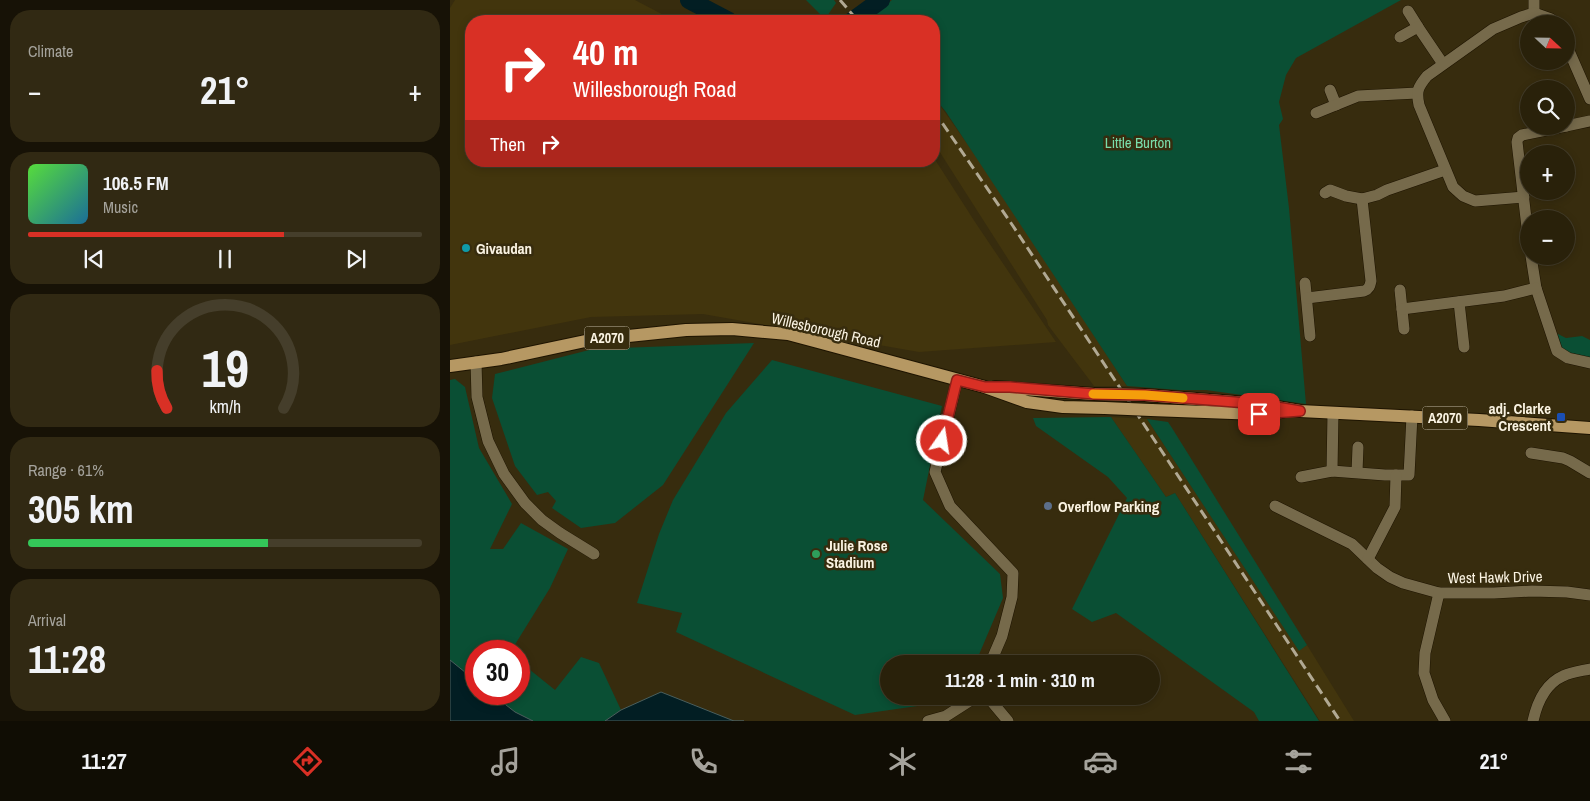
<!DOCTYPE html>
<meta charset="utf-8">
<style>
body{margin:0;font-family:"Archivo Narrow",sans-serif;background:#312913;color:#f1f3f6;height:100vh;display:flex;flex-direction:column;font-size:19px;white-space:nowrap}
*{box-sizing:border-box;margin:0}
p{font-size:16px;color:#a5a39c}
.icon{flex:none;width:28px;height:28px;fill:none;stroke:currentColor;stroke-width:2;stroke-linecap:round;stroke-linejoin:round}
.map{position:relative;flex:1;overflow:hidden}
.sheet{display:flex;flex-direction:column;gap:10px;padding:10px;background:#171206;width:450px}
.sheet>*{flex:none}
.hud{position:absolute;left:15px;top:15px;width:475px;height:152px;border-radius:20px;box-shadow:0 2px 8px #0003,0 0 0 1px #453e2b;background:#d93025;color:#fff;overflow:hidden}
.needle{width:32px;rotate:112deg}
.tools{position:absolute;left:1070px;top:15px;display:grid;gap:10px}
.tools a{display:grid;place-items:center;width:55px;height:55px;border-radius:50%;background:#29210a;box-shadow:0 2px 8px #0003,0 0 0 1px #453e2b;font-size:25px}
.speed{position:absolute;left:15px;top:640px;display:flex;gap:10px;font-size:25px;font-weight:700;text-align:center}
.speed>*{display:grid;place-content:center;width:65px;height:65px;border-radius:50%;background:#29210a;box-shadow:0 2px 8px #0003,0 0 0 1px #453e2b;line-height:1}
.speed .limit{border:8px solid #d22;background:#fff;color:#111}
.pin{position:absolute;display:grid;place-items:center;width:42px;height:42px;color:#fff;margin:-21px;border-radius:10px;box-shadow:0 2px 8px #0006}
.me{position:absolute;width:55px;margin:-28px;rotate:13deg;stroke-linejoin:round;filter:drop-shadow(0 0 4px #0008)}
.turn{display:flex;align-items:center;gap:18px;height:105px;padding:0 25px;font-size:22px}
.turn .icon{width:65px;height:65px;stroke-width:2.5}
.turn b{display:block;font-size:35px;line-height:42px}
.then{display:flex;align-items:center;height:48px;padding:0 25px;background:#0003;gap:10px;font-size:19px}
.big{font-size:38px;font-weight:700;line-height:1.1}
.sheet .card{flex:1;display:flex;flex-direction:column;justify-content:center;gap:8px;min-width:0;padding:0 18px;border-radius:20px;background:#312913}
.sheet .dial{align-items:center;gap:0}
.dial svg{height:130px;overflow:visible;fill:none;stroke:#453e2b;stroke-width:7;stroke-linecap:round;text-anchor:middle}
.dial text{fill:#f1f3f6;stroke:none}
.song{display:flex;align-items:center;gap:15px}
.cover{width:60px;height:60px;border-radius:8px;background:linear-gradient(135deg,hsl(110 70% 55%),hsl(200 70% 35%))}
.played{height:5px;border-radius:2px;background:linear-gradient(90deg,#d93025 65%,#453e2b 65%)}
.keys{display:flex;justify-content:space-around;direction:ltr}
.heat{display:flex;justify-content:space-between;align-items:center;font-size:28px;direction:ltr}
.charge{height:8px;border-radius:4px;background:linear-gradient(90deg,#34c759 61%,#453e2b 0)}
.trip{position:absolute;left:430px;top:655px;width:280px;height:50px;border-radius:25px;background:#29210a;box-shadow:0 2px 8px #0003,0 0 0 1px #453e2b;font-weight:700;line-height:50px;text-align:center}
.dock{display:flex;height:80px;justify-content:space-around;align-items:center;background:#100d04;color:#a5a39c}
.dock .icon{width:35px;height:35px}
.dock .selected{color:#d93025}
.dock b{font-size:22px;color:#f1f3f6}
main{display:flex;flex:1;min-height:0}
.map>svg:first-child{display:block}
.built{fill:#42350d}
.green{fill:#0a4f34}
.water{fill:#021e23;stroke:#4c5e5c}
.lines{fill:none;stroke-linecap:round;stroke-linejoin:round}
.river{stroke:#021e23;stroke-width:18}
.street-casing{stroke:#1e1400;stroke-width:12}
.primary-casing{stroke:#1e1400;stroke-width:14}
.street{stroke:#766a4b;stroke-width:11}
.primary{stroke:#b69863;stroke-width:12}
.rail{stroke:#b1a993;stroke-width:3;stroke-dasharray:10 5;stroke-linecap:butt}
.primary-bridge-casing{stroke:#1e1400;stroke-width:14;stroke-linecap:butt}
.primary-bridge{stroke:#b69863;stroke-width:12}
.route-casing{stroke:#8d1f18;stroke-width:12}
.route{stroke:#d93025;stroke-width:9}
.slow{stroke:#f59e0b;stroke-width:9}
.culture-dot{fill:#0f9aa8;stroke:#372c0e;stroke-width:2}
.transit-dot{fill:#1a4fb4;stroke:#372c0e;stroke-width:2}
.service-dot{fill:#5c6f8a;stroke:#372c0e;stroke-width:2}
.leisure-dot{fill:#2e9e5b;stroke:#372c0e;stroke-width:2}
.labels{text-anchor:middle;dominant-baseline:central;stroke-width:5;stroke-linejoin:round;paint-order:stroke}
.shield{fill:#372c0e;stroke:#c0b7a2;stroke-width:1}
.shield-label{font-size:14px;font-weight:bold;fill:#faf3e2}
.park-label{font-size:15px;fill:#79ddab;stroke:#372c0e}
.poi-label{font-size:15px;font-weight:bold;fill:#faf3e2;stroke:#372c0e;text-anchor:start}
.street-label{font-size:15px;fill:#faf3e2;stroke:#372c0e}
</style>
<main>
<section class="sheet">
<div class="card"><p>Climate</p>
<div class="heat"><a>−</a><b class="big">21°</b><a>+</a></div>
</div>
<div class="card">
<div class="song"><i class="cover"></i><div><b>106.5 FM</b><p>Music</p></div></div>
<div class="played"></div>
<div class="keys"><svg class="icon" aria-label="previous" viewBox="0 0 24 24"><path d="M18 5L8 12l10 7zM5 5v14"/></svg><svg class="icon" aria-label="pause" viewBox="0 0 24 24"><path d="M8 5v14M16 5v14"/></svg><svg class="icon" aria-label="next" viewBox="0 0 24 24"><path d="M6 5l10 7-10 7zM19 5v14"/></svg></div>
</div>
<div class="card dial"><svg viewBox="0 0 100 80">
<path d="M14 69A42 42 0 1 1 86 69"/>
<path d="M14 69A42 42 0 0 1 8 46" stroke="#d93025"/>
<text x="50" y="56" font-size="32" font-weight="700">19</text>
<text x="50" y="72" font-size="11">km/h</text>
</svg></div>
<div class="card"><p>Range · 61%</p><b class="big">305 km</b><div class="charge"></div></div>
<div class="card"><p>Arrival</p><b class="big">11:28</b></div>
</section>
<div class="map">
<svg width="1140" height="721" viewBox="0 0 1140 721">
<rect width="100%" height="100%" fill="#372c0e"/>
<g class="built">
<polygon points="5,0 185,0 225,21 21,21 21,161 484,161 484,158 525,222 606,342 469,352 253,314 141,317 0,345 0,8"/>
<polygon points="484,97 543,180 677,386 644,386 598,325 597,320 484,143"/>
<polygon points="661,417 697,419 849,650 857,645 904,721 870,721 725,493 716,497"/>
</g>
<g class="green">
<polygon points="356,0 384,0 386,3 375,19"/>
<polygon points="442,0 951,0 846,58 836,75 829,102 833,119 829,125 839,208 856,404 756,390 729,390 677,386 496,112 484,97 484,21 425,21 421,17"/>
<path d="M 1106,333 L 1116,338 L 1132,336 L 1140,340 L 1140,359 C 1120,356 1111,355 1106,333 Z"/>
<polygon points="304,343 213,485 165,523 131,528 102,508 106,501 98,492 87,495 65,466 42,398 45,374 143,349"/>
<polygon points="322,360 492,406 473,500 550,574 553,598 525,664 439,664 439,696 507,696 502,701 405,715 226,632 232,613 187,603 209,534 223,500 276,413"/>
<polygon points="5,379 15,387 29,448 62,504 40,549 53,549 71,523 118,549 100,588 61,651 26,651 26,694 69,694 69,661 105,690 131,657 149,663 171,710 211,692 284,721 294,721 0,721 0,380"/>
<polygon points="661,417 716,497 725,493 869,721 809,721 804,712 666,613 642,622 622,609 677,498 658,477 586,426 583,418"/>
<polygon points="697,419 718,422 722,428 857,645 849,651"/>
</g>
<g class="water">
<polygon points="0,660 26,681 26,694 42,694 65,712 83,721 0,721"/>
<polygon points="211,692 284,721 294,721 155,721 171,710"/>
</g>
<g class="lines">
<g class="river">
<polyline points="239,0 279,21"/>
<polyline points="402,21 431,0"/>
</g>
<g class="street-casing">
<g id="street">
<polyline points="1084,0 1084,13"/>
<polyline points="958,11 968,27 993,64"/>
<polyline points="950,37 968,27"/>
<polyline points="1116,44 1140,99"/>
<polyline points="880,90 886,105"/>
<polyline points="866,113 908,96 967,93"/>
<polyline points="1116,126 1140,121"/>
<polyline points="875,193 880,190 896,196 912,199 927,195 937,190 995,170"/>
<path d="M 1074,197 L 1025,201 L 1013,196 L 1003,187 L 969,105 C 966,91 968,87 977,76 L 1043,29 L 1071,17 L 1084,13 L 1101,19 L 1107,24"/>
<polyline points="1079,244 1067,142 1068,138 1072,135 1116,126"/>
<polyline points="1081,256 1086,288 1107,351 1118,358 1140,363"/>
<polyline points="855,283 860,336"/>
<polyline points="950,290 954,329"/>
<path d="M 857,298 L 914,291 C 919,289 920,286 921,281 L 912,199"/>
<polyline points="1009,302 1014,347"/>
<polyline points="952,309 1054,296 1086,288"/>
<polyline points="26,362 27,397 38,441 54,474 75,503 92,520 110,533 144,554"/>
<polyline points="507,380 485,472 500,506 563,573 562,597 552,636 540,664"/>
<polyline points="1081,453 1113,458 1120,461 1140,473"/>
<polyline points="882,471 883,413"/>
<polyline points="907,472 908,447"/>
<polyline points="851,477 882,471 935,475 959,475 962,416"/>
<polyline points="825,506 902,544 927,568 940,577 953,583 989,593 1044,593 1082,591 1117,592 1140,595"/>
<polyline points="918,559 945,507 946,475"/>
<polyline points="989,593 975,653 974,673 983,700 995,721"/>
<polyline points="537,696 558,721"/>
<polyline points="478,721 496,716 521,700 523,696"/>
<path d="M 1083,721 C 1087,703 1095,684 1113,676 C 1121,672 1131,671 1140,669"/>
</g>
</g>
<g class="primary-casing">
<g id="primary">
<polyline points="0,366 51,359 140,340 236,330 282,329 338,334 368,342 535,387 577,402 613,407 655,408"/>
<polyline points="545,387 644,394"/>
<polyline points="695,395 810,404 850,411 1029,420 1140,428"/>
<polyline points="701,410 809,414 832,412"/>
</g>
</g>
<use href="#street" class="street"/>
<use href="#primary" class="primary"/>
<g class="rail">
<polyline points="390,0 408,21"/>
<polyline points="484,111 563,226 890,721"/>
</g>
<g class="primary-bridge-casing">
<g id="primary-bridge">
<polyline points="644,394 695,395"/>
<polyline points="655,408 701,410"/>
</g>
</g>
<use href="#primary-bridge" class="primary-bridge"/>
</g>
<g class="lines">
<g class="route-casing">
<polyline id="route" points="492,441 507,380 535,387 560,387 644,394 695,395 734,398 810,404 850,411 809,414"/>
</g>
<use href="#route" class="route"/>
<polyline class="slow" points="643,394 695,395 733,398"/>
</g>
<circle class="culture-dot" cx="16" cy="248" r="5"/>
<rect class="transit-dot" x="1106" y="412" width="10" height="10" rx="2.5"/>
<circle class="service-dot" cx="598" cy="506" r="5"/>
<circle class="leisure-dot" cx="366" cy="554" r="5"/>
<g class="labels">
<g class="shield">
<rect x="134.5" y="326.5" width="45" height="23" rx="4"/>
<rect x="972.5" y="406.5" width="45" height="23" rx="4"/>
</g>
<g class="shield-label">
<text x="157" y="338">A2070</text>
<text x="995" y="418">A2070</text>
</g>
<g class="park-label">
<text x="688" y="142">Little Burton</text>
</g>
<g class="poi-label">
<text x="26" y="248">Givaudan</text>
<text x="1101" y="408" text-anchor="end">adj. Clarke<tspan x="1101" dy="17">Crescent</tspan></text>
<text x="608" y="506">Overflow Parking</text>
<text x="376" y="545">Julie Rose<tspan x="376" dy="17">Stadium</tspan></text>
</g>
<g class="street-label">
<text transform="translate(376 330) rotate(13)">Willesborough Road</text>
<text transform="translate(1045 577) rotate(-1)">West Hawk Drive</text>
</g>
</g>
</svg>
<div class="tools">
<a><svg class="needle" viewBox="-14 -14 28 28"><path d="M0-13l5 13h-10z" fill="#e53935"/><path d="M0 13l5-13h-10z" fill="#a5a39c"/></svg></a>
<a><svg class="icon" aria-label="search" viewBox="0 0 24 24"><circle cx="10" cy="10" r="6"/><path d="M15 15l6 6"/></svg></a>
<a>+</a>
<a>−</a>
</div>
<div class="speed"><div class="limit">30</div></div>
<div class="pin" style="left:809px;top:414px;background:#d93025"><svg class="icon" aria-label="arrive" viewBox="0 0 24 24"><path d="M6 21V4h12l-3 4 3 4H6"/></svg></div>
<svg class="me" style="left:492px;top:441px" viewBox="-20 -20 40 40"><circle r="17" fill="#d93025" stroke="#fff" stroke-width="3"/><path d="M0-11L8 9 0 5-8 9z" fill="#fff"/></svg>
<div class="trip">11:28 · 1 min · 310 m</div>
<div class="hud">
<div class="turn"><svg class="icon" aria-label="right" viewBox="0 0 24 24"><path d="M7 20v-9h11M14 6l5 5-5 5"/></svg><div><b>40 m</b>Willesborough Road</div></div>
<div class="then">Then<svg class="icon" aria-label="right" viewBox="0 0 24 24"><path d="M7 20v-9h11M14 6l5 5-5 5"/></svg></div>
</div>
</div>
</main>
<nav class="dock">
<b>11:27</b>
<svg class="icon selected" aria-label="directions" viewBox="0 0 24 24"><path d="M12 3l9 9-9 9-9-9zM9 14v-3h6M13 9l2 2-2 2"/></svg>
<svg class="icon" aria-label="music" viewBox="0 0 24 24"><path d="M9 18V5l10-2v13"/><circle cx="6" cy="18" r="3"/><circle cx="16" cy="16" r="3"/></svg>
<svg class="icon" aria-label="phone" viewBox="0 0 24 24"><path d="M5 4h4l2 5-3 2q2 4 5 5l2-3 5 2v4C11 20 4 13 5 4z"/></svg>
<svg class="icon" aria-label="climate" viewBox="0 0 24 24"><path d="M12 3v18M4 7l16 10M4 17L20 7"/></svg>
<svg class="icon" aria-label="car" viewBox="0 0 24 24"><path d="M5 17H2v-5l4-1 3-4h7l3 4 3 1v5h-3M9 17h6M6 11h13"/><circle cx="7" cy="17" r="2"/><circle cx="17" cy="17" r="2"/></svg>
<svg class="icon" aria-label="filters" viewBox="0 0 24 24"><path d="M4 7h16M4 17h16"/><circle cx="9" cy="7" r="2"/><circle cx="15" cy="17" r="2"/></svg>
<b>21°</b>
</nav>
